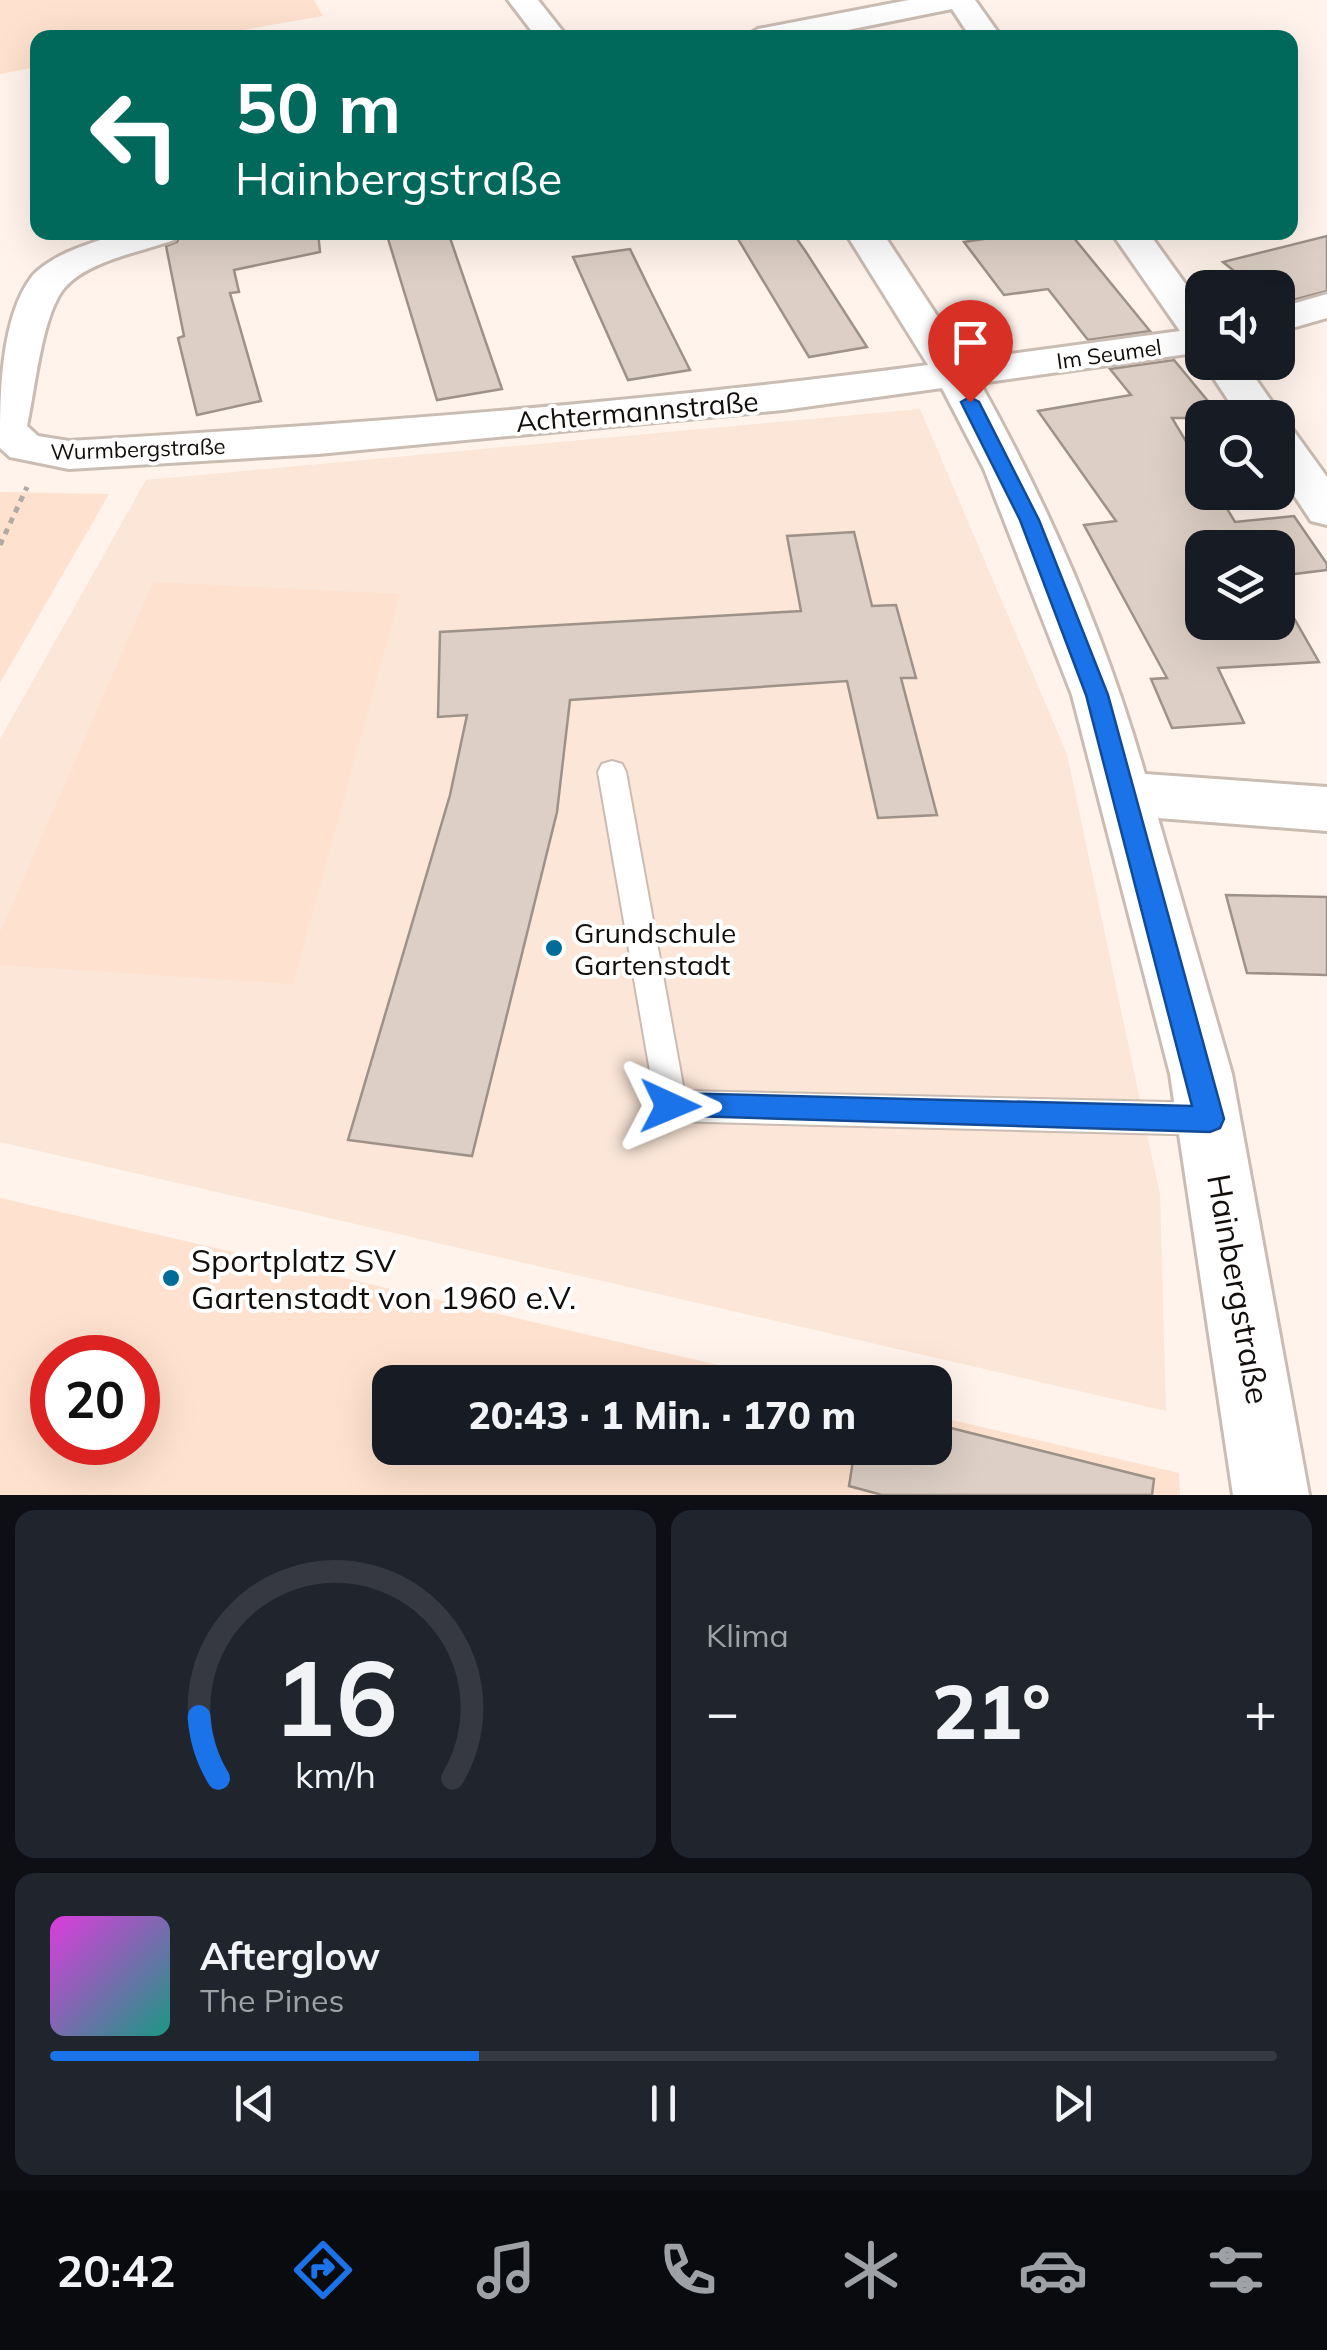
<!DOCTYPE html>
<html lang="de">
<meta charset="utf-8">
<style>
body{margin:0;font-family:Mulish,sans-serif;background:#20242c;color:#f1f3f6;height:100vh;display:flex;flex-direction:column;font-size:38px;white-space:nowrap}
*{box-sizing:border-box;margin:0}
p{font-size:32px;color:#9ea1a6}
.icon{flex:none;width:55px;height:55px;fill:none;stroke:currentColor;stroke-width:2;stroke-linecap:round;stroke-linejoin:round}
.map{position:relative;height:1495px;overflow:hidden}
.details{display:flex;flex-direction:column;gap:15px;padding:15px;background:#0d0f14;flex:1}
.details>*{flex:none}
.top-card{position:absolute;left:30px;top:30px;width:1268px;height:210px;border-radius:20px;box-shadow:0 10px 40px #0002;background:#00695c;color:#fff;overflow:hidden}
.controls{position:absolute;left:1185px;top:270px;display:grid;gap:20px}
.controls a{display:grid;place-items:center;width:110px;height:110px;border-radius:20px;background:#171b24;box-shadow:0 10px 40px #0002;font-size:50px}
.speed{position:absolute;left:30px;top:1335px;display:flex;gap:20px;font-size:50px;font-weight:700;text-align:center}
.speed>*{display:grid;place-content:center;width:130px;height:130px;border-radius:50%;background:#171b24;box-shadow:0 10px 40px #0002;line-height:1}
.speed .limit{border:15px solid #d22;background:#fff;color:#111}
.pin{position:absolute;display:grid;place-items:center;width:85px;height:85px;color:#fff;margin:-102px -42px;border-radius:50% 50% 50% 0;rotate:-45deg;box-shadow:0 0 10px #0007}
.pin .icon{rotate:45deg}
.me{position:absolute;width:110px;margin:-55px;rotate:91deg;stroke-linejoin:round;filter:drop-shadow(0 0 8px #0008)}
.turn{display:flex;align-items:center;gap:35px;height:210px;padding:0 40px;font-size:45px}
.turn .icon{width:130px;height:130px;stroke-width:2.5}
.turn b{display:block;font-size:70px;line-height:85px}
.big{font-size:75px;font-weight:800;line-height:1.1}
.details .tile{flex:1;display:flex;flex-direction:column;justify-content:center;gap:15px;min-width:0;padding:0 35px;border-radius:20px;background:#20242c}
.details .dial{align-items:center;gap:0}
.dial svg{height:260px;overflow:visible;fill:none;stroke:#363941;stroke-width:7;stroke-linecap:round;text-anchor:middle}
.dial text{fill:#f1f3f6;stroke:none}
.song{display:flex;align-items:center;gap:30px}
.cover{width:120px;height:120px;border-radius:15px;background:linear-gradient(135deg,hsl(300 70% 55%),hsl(170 70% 35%))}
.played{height:10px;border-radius:5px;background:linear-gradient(90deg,#1a73e8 35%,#363941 35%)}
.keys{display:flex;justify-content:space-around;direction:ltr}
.heat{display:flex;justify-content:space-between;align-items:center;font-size:55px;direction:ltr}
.details .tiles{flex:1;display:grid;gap:15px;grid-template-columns:1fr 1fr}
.tile:last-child{grid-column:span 2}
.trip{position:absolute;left:372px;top:1365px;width:580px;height:100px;border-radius:20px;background:#171b24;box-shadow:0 10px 40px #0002;font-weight:800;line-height:100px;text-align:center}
.menu{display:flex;height:160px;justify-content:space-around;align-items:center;background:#090b0e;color:#9ea1a6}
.menu .icon{width:70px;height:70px}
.menu .active{color:#1a73e8}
.menu b{font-size:45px;color:#f1f3f6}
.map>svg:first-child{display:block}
.built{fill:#fbe6d7}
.green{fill:#fee1ce;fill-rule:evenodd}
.building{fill:#ddcfc5;stroke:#9e9187;stroke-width:2.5}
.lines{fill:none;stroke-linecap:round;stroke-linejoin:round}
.lane-casing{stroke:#cabcb2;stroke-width:4}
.street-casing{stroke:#cabcb2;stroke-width:6}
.path{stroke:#b3aaa3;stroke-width:5;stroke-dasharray:6 6;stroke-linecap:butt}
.lane{fill:#fff;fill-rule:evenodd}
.street{fill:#fff;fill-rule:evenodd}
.route{fill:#1a73e8;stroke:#114b97;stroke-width:2.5}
.poi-dot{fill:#026c99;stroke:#fff;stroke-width:4}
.labels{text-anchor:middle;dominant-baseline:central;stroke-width:8;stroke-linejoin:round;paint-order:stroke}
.far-street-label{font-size:22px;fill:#130e0b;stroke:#fff}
.street-label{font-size:28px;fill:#130e0b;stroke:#fff}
.poi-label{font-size:28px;fill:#130e0b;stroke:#fff;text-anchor:start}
.near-poi-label{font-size:32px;fill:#130e0b;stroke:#fff;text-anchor:start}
.near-street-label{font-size:32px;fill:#130e0b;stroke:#fff}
</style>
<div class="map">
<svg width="1327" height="1495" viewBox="0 0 1327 1495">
<rect width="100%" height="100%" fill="#fff3eb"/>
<polygon class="built" points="920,409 1067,754 1160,1195 1166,1411 0,1142 0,739 146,480"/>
<g class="green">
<polygon points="0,0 314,0 323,16 202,37 38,38 37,67 0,74"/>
<polygon points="0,492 109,494 0,683"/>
<polygon points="153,582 400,594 293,984 0,965 0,933"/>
<path d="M 0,1198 L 791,1382 L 390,1382 L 390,1448 L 935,1448 L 935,1416 L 1179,1473 L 1180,1495 L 0,1495 ZM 52,1358 L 138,1358 L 138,1442 L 52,1442 Z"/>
</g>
<g class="building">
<polygon points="182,232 318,232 320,252 234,270 239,292 230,293 261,401 197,415 178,338 184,336 166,246 177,242"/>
<polygon points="386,232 448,232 502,389 437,400"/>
<polygon points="792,232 806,252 867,347 809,357 738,239"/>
<polygon points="1029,232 1069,232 1150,331 1088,340 1048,289 1004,295 964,242"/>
<polygon points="1327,236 1327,291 1278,304 1278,288 1255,288 1223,262"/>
<polygon points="630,249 652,294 690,370 628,380 573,257"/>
<polygon points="1174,360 1222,418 1172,418 1202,468 1202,492 1217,492 1235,522 1294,516 1327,564 1327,570 1278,576 1278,548 1202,548 1202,622 1278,622 1278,590 1319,662 1218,668 1244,723 1172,728 1151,679 1167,678 1084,525 1116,521 1038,411 1131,395 1110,369"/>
<polygon points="854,532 872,606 896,605 916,678 901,678 937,815 878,818 847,681 570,700 557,812 472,1156 348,1140 450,795 467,715 438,717 440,632 801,611 787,536"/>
<polygon points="1226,895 1327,897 1327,975 1247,973"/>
<polygon points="935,1424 1154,1479 1152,1495 882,1495 849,1486 855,1448 935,1448"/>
</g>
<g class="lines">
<g class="lane-casing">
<polygon id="lane" points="612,761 622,764 626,772 684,1091 1210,1103 1222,1108 1227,1119 1222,1130 1210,1135 670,1121 658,1117 598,772 602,764"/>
</g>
<g class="street-casing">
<g id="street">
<polygon points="508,0 538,0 568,38 537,38"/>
<polygon points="909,0 975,0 1002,38 971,38 952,9 808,38 743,38 758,29"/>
<path d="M 124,232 L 179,232 L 174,240 C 141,252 84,261 62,291 C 41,321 35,390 27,426 L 38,436 L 69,441 C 356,424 643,403 928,365 L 845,232 L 882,232 L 966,360 L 1180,331 L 1111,232 L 1148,232 L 1202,307 L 1202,352 L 980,383 C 1049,506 1106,638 1145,774 L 1327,787 L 1327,831 L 1158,818 L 1232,1074 L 1309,1495 L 1233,1495 L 1170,1074 L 1072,695 L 984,469 L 942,388 L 783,410 L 318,454 L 69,469 L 10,457 L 0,448 C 0,395 0,317 33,275 C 57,251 94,243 124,232 Z"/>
<polygon points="1327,294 1327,318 1278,332 1278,308"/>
<polygon points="1203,362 1244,362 1283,418 1278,426 1278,418 1240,418"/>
<polygon points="1278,426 1293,430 1327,477 1327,525 1311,521 1278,471"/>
</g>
</g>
<polyline class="path" points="0,545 27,487"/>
<use href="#lane" class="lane"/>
<use href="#street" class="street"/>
</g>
<polygon class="route" points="970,397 979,402 1039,520 1108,695 1224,1119 1220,1128 1210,1132 660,1115 656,1106 660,1097 670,1093 1192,1106 1086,695 1020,520 961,402"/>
<g class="poi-dot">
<circle cx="554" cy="948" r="10"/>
<circle cx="171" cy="1278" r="10"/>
</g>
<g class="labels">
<g class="far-street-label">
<text transform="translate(1109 354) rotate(-8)">Im Seumel</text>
<text transform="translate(138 449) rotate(-2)">Wurmbergstraße</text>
</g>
<g class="street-label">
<text transform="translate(637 411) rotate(-5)">Achtermannstraße</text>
</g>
<g class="poi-label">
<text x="574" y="932">Grundschule<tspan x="574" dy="32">Gartenstadt</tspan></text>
</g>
<g class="near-poi-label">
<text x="191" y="1260">Sportplatz SV<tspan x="191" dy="37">Gartenstadt von 1960 e.V.</tspan></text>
</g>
<g class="near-street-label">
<text transform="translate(1239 1289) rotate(80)">Hainbergstraße</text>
</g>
</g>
</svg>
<div class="controls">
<a><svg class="icon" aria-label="sound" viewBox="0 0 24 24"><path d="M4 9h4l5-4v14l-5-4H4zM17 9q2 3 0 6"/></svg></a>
<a><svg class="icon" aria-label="search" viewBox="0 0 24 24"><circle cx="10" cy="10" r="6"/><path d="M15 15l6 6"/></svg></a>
<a><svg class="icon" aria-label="layers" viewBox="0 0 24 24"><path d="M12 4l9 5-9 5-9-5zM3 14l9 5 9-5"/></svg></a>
</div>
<div class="speed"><div class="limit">20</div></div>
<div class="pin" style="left:970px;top:402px;background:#d93025"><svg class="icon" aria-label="arrive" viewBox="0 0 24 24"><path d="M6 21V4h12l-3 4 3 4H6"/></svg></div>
<svg class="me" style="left:670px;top:1106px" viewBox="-20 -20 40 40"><path d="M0-17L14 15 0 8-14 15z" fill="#1a73e8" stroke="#fff" stroke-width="4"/></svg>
<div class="trip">20:43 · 1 Min. · 170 m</div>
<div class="top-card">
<div class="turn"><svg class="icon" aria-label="left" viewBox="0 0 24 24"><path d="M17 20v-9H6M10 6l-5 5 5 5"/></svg><div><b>50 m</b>Hainbergstraße</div></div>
</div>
</div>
<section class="details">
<div class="tiles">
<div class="tile dial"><svg viewBox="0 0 100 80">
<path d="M14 69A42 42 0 1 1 86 69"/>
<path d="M14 69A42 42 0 0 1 8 50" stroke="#1a73e8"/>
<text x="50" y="56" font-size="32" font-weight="700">16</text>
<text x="50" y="72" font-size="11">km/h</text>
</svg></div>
<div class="tile"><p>Klima</p>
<div class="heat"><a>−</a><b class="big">21°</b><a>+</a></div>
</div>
<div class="tile">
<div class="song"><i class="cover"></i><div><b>Afterglow</b><p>The Pines</p></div></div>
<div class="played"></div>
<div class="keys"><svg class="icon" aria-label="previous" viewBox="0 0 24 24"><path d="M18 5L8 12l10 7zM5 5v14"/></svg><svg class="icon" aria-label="pause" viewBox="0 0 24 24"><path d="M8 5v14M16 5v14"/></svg><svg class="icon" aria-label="next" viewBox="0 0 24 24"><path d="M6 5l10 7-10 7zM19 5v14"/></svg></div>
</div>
</div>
</section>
<nav class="menu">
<b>20:42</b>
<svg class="icon active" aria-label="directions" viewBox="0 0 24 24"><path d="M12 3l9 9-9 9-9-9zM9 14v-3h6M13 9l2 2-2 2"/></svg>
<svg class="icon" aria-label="music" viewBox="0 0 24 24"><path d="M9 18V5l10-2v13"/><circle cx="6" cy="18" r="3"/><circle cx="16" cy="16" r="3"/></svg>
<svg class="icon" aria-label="phone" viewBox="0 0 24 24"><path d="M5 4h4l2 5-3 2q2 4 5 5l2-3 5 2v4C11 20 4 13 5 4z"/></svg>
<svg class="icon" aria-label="climate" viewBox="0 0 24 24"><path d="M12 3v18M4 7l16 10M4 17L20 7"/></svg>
<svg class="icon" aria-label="car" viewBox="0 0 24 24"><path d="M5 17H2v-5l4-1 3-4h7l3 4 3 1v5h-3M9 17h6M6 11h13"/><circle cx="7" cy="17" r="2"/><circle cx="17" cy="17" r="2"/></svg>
<svg class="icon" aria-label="filters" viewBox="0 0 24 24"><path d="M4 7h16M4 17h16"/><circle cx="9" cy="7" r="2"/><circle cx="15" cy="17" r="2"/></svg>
</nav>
